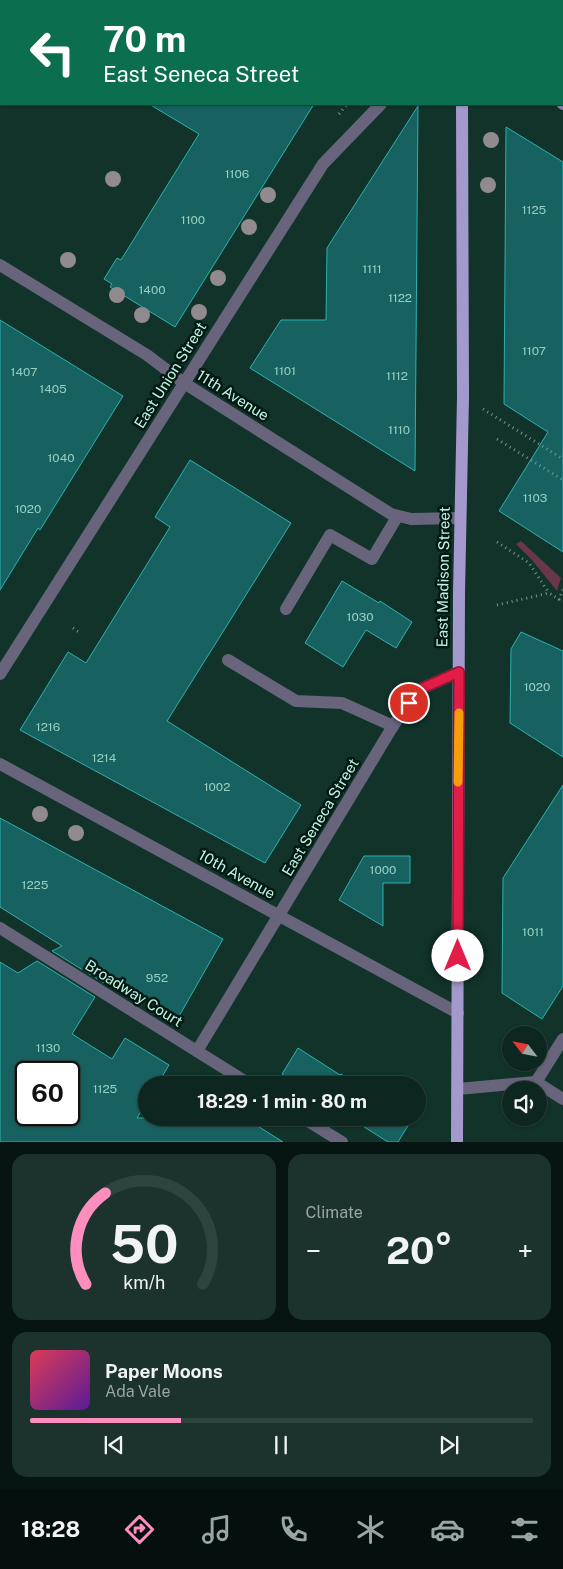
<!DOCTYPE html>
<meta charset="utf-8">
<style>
body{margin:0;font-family:"Public Sans",sans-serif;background:#1b322d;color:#f1f3f6;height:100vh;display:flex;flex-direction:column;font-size:19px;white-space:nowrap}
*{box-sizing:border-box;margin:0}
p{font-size:16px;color:#9aa5a5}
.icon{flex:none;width:28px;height:28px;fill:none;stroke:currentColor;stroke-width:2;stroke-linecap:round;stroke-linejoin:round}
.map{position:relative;height:1142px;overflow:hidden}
.sheet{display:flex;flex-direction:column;gap:12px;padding:12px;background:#071512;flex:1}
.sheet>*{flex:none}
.hud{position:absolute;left:0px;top:0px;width:564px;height:105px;box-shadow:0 1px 4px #0004,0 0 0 1px #2d433e;background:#0b6e4f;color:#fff;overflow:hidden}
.needle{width:32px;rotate:302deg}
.fabs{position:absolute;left:502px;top:1026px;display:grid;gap:10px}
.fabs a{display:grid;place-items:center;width:45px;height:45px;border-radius:50%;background:#0d2620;box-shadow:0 1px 4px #0004,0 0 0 1px #2d433e;font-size:25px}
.speed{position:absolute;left:15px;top:1061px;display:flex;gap:10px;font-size:25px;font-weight:700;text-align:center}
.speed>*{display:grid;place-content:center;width:65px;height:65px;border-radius:50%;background:#0d2620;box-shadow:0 1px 4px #0004,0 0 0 1px #2d433e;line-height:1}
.speed .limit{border:2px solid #111;border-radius:8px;background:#fff;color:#111}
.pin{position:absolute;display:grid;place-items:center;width:42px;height:42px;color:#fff;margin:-21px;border:2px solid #fff;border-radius:50%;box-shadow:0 1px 5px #0007}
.me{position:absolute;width:55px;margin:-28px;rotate:0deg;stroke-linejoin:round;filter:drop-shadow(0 0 4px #0008)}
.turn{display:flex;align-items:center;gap:18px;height:105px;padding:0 20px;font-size:22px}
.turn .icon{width:65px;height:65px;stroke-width:2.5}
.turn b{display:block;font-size:35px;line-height:42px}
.big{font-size:38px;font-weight:700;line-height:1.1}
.sheet .tile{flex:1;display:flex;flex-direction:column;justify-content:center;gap:8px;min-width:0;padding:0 18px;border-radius:15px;background:#1b322d}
.sheet .dial{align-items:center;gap:0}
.dial svg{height:130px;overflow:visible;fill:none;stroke:#2d433e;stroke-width:7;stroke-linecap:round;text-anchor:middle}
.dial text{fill:#f1f3f6;stroke:none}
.song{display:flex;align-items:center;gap:15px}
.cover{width:60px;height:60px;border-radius:8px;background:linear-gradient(135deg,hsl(350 70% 55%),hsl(270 70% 35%))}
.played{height:5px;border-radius:2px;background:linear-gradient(90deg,#fd8ebe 30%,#2d433e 30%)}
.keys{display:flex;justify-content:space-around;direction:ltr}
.heat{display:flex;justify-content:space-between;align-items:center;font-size:28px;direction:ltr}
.sheet .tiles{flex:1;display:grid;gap:12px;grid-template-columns:1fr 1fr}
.tile:last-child{grid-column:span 2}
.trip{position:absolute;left:138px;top:1076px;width:288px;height:50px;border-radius:25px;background:#0d2620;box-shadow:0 1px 4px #0004,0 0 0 1px #2d433e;font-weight:700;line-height:50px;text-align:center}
.menu{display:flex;height:80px;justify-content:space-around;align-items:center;background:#050f0d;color:#9aa5a5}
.menu .icon{width:35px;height:35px}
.menu .on{color:#fd8ebe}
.menu b{font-size:22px;color:#f1f3f6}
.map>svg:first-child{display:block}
.green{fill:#68374c}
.building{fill:#176261;stroke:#2db1af;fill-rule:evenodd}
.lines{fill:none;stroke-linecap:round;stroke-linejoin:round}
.path{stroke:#6f998c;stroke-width:3;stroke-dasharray:1 4;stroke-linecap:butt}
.service{stroke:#68647c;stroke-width:12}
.pedestrian{stroke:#68647c;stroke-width:12}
.minor{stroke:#68647c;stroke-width:12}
.tertiary{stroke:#68647c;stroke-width:12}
.secondary{stroke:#8a82aa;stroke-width:12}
.primary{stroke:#a499cd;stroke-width:12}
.tree{fill:#918a8f}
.route-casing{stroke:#92132f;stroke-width:12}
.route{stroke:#e11d48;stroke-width:9}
.slow{stroke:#f59e0b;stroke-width:9}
.labels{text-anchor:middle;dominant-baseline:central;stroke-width:5;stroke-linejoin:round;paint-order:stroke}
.number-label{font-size:12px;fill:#97cfc2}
.street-label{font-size:15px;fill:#c2f3e3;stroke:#031913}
</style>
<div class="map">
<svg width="563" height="1142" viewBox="0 0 563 1142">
<rect width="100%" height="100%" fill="#11332a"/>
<polygon class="green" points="521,541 561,578 557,591 532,560 516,544"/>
<g class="building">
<polygon points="149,104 314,104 175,327 110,287 112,284 104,279 117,258 121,260 199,134"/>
<polygon points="418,106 415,471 250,368 281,320 326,320 327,248"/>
<polygon points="506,127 563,162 563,552 499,511 548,432 504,404"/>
<polygon points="0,320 123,396 40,530 38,528 0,590"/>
<polygon points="190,460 291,523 167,721 301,805 265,863 20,730 68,652 86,663 170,527 155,517"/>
<polygon points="342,581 379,603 380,601 412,622 396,648 366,630 343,667 305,643"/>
<polygon points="521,632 563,651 563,757 510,723 511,649"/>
<polygon points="563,785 563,986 542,1019 502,993 503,878"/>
<polygon points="0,818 223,939 178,1018 109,975 104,983 52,951 62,946 0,907"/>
<polygon points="364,856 410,856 410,883 383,883 383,926 339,900"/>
<path d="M 37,961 L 95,997 L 72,1034 L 112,1059 L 125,1038 L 169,1065 L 157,1085 L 146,1085 L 146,1103 L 137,1118 L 245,1118 L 283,1142 L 0,1142 L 0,962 L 18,973 ZM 26,1072 L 69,1072 L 69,1115 L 26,1115 Z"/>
<polygon points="298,1048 340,1075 341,1074 358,1085 299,1085 282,1074"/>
<polygon points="350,1118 409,1118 412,1119 398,1142 388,1142"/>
</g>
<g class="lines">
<g class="path">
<polyline points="8,0 10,1"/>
<polyline points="3,1 3,0"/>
<polyline points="0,6 1,4"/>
<polyline points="0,13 1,14"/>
<polyline points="339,114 347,104"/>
<polyline points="483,409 563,459"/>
<polyline points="497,439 563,480"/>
<polyline points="497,542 529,563 549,593"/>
<polyline points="559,600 563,589"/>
<polyline points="497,605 549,593 563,602"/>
<polyline points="73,628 80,633"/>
</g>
<g class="service">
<polyline points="286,609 330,535 372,559 397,517"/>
<polyline points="228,660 296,701 342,703 393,726"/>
<polyline points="0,928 251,1085"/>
<polyline points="303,1118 342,1142"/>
</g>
<g class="pedestrian">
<polyline points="536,1082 563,1039"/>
<polyline points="458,1089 536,1082 563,1099"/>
</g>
<g class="minor">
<polyline points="0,265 147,355 184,383"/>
<polyline points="0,764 458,1013"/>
<polyline points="197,1051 393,726 416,691 459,672"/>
</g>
<g class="tertiary">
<polyline points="393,0 395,1"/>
<polyline points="184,383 391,514 411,519 460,518"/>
<polyline points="0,674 323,164 381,104"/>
</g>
<polyline class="secondary" points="562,103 563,104"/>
<g class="primary">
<polyline points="454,0 454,1"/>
<polyline points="473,1 474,0"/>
<polyline points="457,1142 459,593 463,397 462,104"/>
</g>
</g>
<g class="tree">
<circle cx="491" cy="140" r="8"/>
<circle cx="113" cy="179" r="8"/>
<circle cx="488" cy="185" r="8"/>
<circle cx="268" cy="195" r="8"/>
<circle cx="249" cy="227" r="8"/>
<circle cx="68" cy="260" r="8"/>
<circle cx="218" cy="278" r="8"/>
<circle cx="117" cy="295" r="8"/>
<circle cx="199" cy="312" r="8"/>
<circle cx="142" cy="315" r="8"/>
<circle cx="40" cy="814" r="8"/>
<circle cx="76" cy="833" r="8"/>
</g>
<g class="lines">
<g class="route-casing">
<polyline id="route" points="409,703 416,691 459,672 458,956"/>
</g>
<use href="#route" class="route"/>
<polyline class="slow" points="458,782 459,713"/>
</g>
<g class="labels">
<g class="number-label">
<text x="237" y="174">1106</text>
<text x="534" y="210">1125</text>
<text x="193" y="220">1100</text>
<text x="372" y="269">1111</text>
<text x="152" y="290">1400</text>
<text x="400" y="298">1122</text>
<text x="534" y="351">1107</text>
<text x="285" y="371">1101</text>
<text x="24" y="372">1407</text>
<text x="397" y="376">1112</text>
<text x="53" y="389">1405</text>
<text x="399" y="430">1110</text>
<text x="61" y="458">1040</text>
<text x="535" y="498">1103</text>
<text x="28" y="509">1020</text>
<text x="360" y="617">1030</text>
<text x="537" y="687">1020</text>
<text x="48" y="727">1216</text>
<text x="104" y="758">1214</text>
<text x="217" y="787">1002</text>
<text x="383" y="870">1000</text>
<text x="35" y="885">1225</text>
<text x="533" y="932">1011</text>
<text x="157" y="978">952</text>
<text x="48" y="1048">1130</text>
<text x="105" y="1089">1125</text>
</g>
<g class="street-label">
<text transform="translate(170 375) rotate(-58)">East Union Street</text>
<text transform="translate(233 395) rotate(32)">11th Avenue</text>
<text transform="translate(443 577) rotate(-89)">East Madison Street</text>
<text transform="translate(320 817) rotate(-59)">East Seneca Street</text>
<text transform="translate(237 874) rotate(29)">10th Avenue</text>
<text transform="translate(134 993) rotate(32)">Broadway Court</text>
</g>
</g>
</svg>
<div class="fabs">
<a><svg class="needle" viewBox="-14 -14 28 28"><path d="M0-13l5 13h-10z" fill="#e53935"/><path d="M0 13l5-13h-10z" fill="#9aa5a5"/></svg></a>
<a><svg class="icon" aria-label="sound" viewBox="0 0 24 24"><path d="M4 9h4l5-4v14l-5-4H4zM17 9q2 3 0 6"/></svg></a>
</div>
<div class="speed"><div class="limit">60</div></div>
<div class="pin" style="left:409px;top:703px;background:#d93025"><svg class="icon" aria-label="arrive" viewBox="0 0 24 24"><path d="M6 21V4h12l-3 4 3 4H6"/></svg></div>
<svg class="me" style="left:458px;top:956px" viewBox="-20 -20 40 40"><circle r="19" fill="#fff"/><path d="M0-13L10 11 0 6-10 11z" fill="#e11d48"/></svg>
<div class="trip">18:29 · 1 min · 80 m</div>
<div class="hud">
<div class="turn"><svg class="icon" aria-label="left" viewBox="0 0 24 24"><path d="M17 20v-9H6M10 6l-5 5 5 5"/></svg><div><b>70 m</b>East Seneca Street</div></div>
</div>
</div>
<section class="sheet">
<div class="tiles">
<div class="tile dial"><svg viewBox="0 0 100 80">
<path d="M14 69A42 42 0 1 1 86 69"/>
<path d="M14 69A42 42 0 0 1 26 13" stroke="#fd8ebe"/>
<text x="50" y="56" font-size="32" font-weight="700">50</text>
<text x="50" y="72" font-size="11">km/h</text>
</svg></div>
<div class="tile"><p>Climate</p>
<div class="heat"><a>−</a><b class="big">20°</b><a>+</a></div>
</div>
<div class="tile">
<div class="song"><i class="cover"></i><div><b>Paper Moons</b><p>Ada Vale</p></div></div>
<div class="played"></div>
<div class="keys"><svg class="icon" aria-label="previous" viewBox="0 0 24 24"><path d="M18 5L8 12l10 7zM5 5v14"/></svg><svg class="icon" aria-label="pause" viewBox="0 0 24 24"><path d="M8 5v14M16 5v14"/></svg><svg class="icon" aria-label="next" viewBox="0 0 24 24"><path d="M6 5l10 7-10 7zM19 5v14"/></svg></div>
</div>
</div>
</section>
<nav class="menu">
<b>18:28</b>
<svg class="icon on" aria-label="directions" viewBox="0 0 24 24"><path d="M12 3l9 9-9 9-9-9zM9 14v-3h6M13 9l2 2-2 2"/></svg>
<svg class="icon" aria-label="music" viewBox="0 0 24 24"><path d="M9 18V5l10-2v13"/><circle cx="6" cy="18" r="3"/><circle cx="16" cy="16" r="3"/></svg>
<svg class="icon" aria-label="phone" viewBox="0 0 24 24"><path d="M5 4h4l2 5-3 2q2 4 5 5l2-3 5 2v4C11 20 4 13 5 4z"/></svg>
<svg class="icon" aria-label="climate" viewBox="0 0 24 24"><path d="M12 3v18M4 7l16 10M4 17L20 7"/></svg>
<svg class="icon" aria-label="car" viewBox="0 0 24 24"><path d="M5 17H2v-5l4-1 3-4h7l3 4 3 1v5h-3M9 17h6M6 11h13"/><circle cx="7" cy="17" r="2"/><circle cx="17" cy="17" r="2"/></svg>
<svg class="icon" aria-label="filters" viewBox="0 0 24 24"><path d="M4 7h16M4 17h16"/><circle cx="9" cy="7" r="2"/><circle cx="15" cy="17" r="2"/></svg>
</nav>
